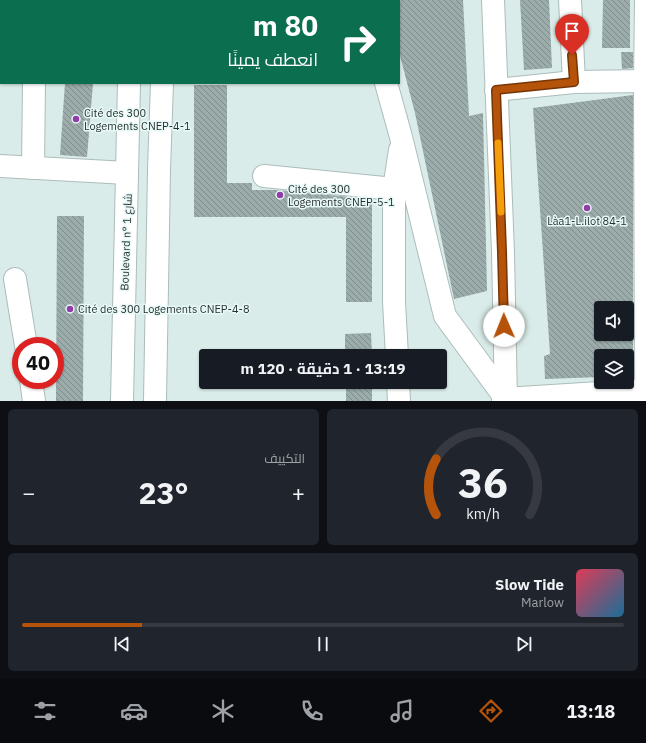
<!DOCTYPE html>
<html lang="ar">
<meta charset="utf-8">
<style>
body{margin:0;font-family:"IBM Plex Sans",Cairo,sans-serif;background:#20242c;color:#f1f3f6;direction:rtl;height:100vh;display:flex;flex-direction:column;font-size:15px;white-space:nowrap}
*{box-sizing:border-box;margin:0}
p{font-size:13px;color:#9ea1a6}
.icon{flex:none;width:22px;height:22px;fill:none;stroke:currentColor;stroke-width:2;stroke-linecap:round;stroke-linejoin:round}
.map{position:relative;height:401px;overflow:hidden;direction:ltr}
.sheet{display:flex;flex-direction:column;gap:8px;padding:8px;background:#0d0f14;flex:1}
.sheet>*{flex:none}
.top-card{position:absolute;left:0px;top:0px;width:400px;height:84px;box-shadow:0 1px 3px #0004;direction:rtl;background:#0b6e4f;color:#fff;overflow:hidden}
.controls{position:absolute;left:594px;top:301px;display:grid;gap:8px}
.controls a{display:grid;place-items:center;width:40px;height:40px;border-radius:4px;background:#171b24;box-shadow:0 1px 3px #0004;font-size:20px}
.speed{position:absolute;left:12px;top:337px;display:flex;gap:8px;font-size:20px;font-weight:700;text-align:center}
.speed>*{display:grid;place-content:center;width:52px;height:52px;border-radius:50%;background:#171b24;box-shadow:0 1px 3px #0004;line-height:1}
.speed .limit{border:6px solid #d22;background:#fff;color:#111}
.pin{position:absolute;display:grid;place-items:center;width:34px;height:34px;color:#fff;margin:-41px -17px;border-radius:50% 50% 50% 0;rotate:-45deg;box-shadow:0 0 4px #0007}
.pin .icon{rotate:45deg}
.me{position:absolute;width:44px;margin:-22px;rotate:359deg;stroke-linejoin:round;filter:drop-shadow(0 0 3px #0008)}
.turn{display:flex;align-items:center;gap:14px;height:84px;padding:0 16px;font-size:18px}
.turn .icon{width:52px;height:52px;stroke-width:2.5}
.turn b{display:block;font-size:28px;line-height:34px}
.big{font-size:30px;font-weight:700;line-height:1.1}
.sheet .tile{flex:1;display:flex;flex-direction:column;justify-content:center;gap:6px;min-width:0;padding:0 14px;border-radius:6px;background:#20242c}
.sheet .dial{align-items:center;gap:0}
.dial svg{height:104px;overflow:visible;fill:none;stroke:#363941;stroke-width:7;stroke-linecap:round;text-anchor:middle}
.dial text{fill:#f1f3f6;stroke:none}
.song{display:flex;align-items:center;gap:12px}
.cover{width:48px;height:48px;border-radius:6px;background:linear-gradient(135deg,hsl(350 70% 55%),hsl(200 70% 35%))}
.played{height:4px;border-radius:2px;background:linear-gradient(90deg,#b45309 20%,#363941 20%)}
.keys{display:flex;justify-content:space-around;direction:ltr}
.heat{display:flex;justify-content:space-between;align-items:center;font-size:22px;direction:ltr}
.sheet .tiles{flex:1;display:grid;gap:8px;grid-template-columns:1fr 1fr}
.tile:last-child{grid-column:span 2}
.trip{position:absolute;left:199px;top:349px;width:248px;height:40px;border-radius:4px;background:#171b24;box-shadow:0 1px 3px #0004;font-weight:700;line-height:40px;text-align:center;direction:rtl}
.dock{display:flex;height:64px;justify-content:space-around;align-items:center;background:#090b0e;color:#9ea1a6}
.dock .icon{width:28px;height:28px}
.dock .selected{color:#b45309}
.dock b{font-size:18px;color:#f1f3f6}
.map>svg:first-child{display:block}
.building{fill:url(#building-back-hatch);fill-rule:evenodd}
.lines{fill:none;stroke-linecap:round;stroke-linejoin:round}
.minor-casing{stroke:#abbdba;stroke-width:24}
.major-casing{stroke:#abbdba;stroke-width:24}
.minor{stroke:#fff;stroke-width:22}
.major{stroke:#fff;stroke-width:22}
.route-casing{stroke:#753606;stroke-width:10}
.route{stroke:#b45309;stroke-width:7}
.slow{stroke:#f59e0b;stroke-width:7}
.poi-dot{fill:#933ca9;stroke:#e7f9f7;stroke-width:1.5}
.labels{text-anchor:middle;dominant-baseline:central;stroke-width:3;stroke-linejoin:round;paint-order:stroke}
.poi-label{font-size:11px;fill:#29302f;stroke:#e7f9f7;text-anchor:start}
.street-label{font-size:11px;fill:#29302f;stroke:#e7f9f7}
</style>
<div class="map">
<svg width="646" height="401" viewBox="0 0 646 401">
<defs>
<pattern id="building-back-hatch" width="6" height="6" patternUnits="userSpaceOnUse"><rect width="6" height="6" fill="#9bacaa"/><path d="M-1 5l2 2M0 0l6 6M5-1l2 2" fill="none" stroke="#7e8c8b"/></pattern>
</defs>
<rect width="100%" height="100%" fill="#daece9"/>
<g class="building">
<polygon points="399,0 463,0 469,116 483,113 487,291 454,299 415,113 399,52"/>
<polygon points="520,0 549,0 552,68 524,70"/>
<polygon points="603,0 630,0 630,48 602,48"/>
<polygon points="621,52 633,52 633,68 622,69"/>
<polygon points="65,83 93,83 87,157 60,155"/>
<polygon points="194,85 227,85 227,183 252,183 252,190 276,190 371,199 372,201 372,302 346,302 346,217 194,217"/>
<path d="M 633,95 L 633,377 L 627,377 L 627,356 L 601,356 L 601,377 L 545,379 L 544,356 L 550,354 L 533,108 ZM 601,308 L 627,308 L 627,334 L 601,334 Z"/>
<polygon points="57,216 84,216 83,401 56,401"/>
<polygon points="371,333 372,356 345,356 345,334"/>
<rect x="346" y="382" width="26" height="19"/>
</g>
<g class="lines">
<g class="minor-casing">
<g id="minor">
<polyline points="245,0 246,1"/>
<polyline points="364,0 365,1"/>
<polyline points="493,0 503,252 506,401"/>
<polyline points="570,0 574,82"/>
<polyline points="646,0 645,81 646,399"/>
<polyline points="35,1 35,0"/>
<polyline points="0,22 1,22"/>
<polyline points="386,83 401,137 445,316 506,399"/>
<polyline points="496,90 574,82 646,81"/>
<polyline points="0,166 127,173"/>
<polyline points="33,168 34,83"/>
<polyline points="264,176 394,189"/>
<polyline points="15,279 26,346"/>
<polyline points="397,356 394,302 394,189 400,150"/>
<polyline points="31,380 34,401"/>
<polyline points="398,382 399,401"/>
<polyline points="503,401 506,399 646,390"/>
</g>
</g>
<g class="major-casing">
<g id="major">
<polyline points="130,0 130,1"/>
<polyline points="163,1 163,0"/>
<polyline points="122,401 129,83"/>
<polyline points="155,401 159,170 162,83"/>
</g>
</g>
<use href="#minor" class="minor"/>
<use href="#major" class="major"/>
</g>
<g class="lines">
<g class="route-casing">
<polyline id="route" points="504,326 502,252 496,90 574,82 572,55"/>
</g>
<use href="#route" class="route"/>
<polyline class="slow" points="498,143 501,212"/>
</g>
<g class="poi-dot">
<circle cx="76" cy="119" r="4"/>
<circle cx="280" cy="195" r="4"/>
<circle cx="587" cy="208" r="4"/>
<circle cx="70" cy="309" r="4"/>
</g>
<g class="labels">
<g class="poi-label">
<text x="84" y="113">Cité des 300<tspan x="84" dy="13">Logements CNEP-4-1</tspan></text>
<text x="288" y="189">Cité des 300<tspan x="288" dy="13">Logements CNEP-5-1</tspan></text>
<text x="587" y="221" text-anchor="middle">Làa1-L.ilot 84-1</text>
<text x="78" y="309">Cité des 300 Logements CNEP-4-8</text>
</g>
<g class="street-label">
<text transform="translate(126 242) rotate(-88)">Boulevard n° شارع 1</text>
</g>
</g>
</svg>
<div class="controls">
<a><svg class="icon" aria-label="sound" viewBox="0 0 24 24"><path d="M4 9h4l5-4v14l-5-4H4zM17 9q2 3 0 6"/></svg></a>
<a><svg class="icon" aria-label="layers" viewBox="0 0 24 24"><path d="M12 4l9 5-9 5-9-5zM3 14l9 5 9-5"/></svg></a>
</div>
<div class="speed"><div class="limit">40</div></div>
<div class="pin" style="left:572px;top:55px;background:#d93025"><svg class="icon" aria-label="arrive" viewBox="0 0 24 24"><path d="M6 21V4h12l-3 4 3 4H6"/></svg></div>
<svg class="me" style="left:504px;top:326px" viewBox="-20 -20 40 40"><circle r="19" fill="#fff"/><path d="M0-13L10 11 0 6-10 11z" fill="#b45309"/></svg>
<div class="trip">13:19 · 1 دقيقة · 120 m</div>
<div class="top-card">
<div class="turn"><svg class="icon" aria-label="right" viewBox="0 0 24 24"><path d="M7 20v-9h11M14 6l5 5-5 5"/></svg><div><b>80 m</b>انعطف يمينًا</div></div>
</div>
</div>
<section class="sheet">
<div class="tiles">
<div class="tile dial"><svg viewBox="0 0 100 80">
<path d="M14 69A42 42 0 1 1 86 69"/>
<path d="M14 69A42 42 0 0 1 14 26" stroke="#b45309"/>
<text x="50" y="56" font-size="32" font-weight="700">36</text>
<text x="50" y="72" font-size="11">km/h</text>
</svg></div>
<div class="tile"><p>التكييف</p>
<div class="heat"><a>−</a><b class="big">23°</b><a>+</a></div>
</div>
<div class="tile">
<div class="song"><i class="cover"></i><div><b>Slow Tide</b><p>Marlow</p></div></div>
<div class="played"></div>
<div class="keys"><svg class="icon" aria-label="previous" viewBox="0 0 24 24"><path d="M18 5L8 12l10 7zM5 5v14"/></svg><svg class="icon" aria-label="pause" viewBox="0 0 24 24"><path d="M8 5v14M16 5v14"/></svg><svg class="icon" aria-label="next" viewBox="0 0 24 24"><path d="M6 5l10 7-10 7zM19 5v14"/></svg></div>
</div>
</div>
</section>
<nav class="dock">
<b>13:18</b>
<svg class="icon selected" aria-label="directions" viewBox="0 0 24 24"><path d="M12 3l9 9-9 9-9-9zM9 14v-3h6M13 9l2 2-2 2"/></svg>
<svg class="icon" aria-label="music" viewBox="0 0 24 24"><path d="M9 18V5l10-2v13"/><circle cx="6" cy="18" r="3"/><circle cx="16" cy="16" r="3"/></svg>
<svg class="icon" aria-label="phone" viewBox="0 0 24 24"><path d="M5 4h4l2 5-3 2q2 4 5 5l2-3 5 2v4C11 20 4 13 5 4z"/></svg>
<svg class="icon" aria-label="climate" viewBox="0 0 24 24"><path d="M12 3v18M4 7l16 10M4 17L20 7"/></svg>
<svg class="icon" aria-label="car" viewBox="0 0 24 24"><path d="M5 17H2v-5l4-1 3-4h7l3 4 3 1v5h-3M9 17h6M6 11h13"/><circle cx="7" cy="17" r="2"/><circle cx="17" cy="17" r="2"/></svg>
<svg class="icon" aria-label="filters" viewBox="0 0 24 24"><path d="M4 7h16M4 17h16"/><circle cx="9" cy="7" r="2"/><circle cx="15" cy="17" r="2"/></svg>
</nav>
